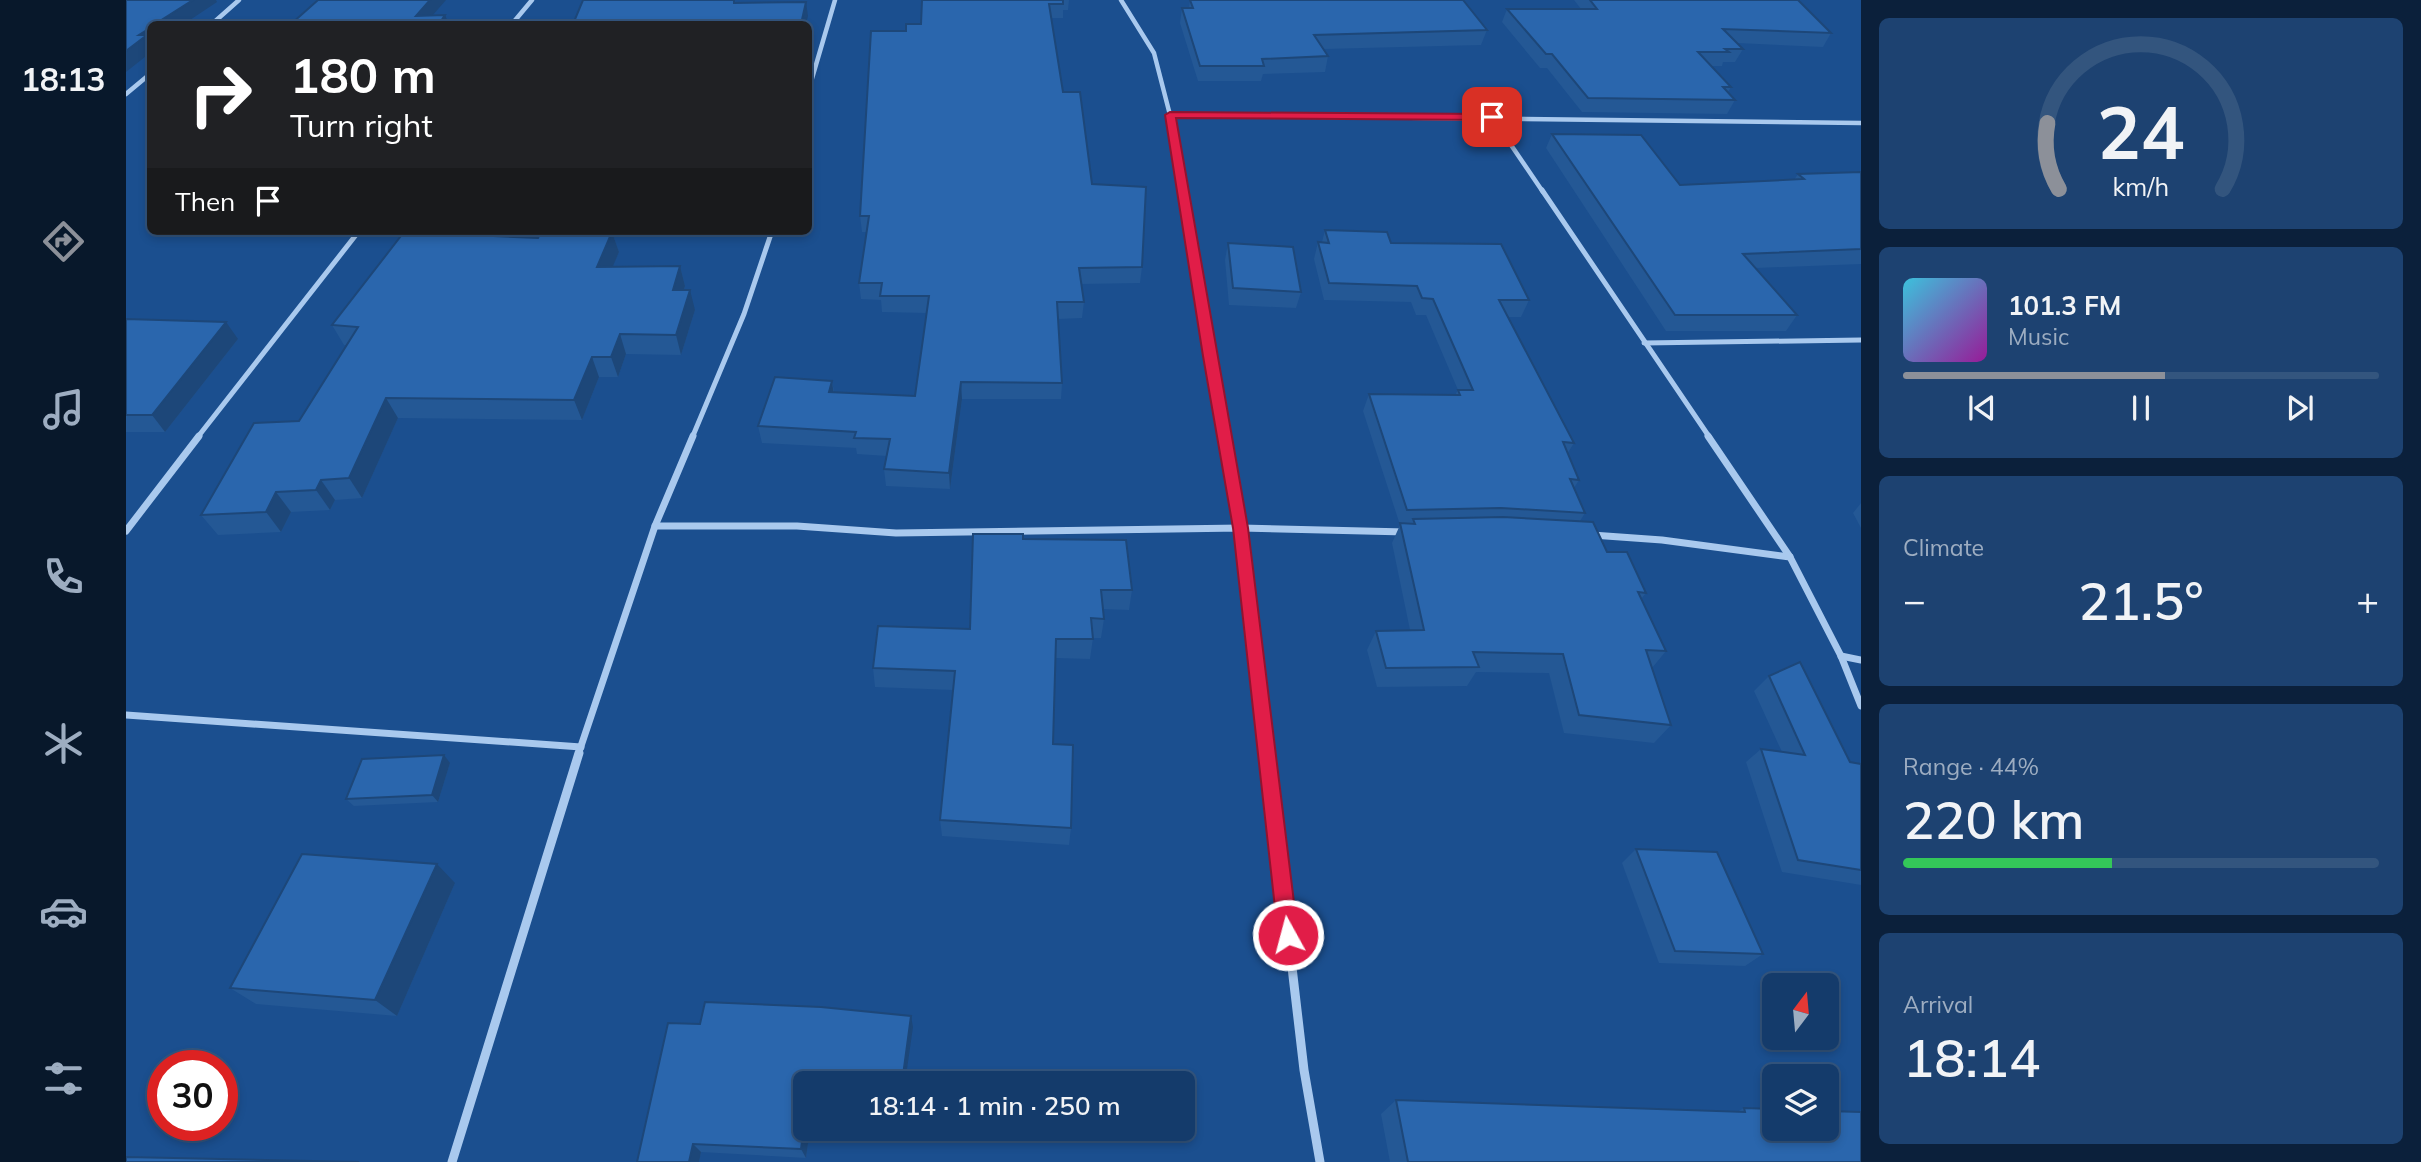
<!DOCTYPE html>
<meta charset="utf-8">
<style>
body{margin:0;font-family:Mulish,sans-serif;background:#1d4271;color:#f1f3f6;height:100vh;display:flex;flex-direction:column;font-size:26px;white-space:nowrap}
*{box-sizing:border-box;margin:0}
p{font-size:23px;color:#9dadc1}
.icon{flex:none;width:38px;height:38px;fill:none;stroke:currentColor;stroke-width:2;stroke-linecap:round;stroke-linejoin:round}
.map{position:relative;flex:1;overflow:hidden}
.panel{display:flex;flex-direction:column;gap:18px;padding:18px;background:#0b203b;width:560px}
.panel>*{flex:none}
.banner{position:absolute;left:21px;top:21px;width:665px;height:214px;border-radius:10px;box-shadow:0 4px 10px #0003,0 0 0 2px #33557e;background:#202124;color:#fff;overflow:hidden}
.needle{width:46px;rotate:16deg}
.controls{position:absolute;left:1636px;top:973px;display:grid;gap:14px}
.controls a{display:grid;place-items:center;width:77px;height:77px;border-radius:10px;background:#143b6b;box-shadow:0 4px 10px #0003,0 0 0 2px #33557e;font-size:35px}
.speed{position:absolute;left:21px;top:1050px;display:flex;gap:14px;font-size:35px;font-weight:700;text-align:center}
.speed>*{display:grid;place-content:center;width:91px;height:91px;border-radius:50%;background:#143b6b;box-shadow:0 4px 10px #0003,0 0 0 2px #33557e;line-height:1}
.speed .limit{border:10px solid #d22;background:#fff;color:#111}
.pin{position:absolute;display:grid;place-items:center;width:60px;height:60px;color:#fff;margin:-30px;border-radius:14px;box-shadow:0 4px 10px #0006}
.me{position:absolute;width:77px;margin:-38px;rotate:353deg;stroke-linejoin:round;filter:drop-shadow(0 0 5px #0008)}
.turn{display:flex;align-items:center;gap:24px;height:147px;padding:0 28px;font-size:32px}
.turn .icon{width:91px;height:91px;stroke-width:2.5}
.turn b{display:block;font-size:49px;line-height:60px}
.then{display:flex;align-items:center;height:66px;padding:0 28px;background:#0003;gap:14px;font-size:26px}
.big{font-size:52px;font-weight:600;line-height:1.1}
.panel .card{flex:1;display:flex;flex-direction:column;justify-content:center;gap:10px;min-width:0;padding:0 24px;border-radius:10px;background:#1d4271}
.panel .dial{align-items:center;gap:0}
.dial svg{height:182px;overflow:visible;fill:none;stroke:#33557e;stroke-width:7;stroke-linecap:round;text-anchor:middle}
.dial text{fill:#f1f3f6;stroke:none}
.song{display:flex;align-items:center;gap:21px}
.cover{width:84px;height:84px;border-radius:10px;background:linear-gradient(135deg,hsl(190 70% 55%),hsl(300 70% 35%))}
.played{height:7px;border-radius:4px;background:linear-gradient(90deg,#8c9099 55%,#33557e 55%)}
.keys{display:flex;justify-content:space-around;direction:ltr}
.heat{display:flex;justify-content:space-between;align-items:center;font-size:38px;direction:ltr}
.charge{height:10px;border-radius:5px;background:linear-gradient(90deg,#34c759 44%,#33557e 0)}
.trip{position:absolute;left:667px;top:1071px;width:402px;height:70px;border-radius:10px;background:#143b6b;box-shadow:0 4px 10px #0003,0 0 0 2px #33557e;font-weight:600;line-height:70px;text-align:center}
main{display:flex;flex:1;min-height:0}
.menu{display:flex;flex-direction:column;width:126px;justify-content:space-around;align-items:center;background:#08182b;color:#9dadc1}
.menu .icon{width:49px;height:49px}
.menu .current{color:#8c9099}
.menu b{font-size:32px;color:#f1f3f6}
.map>svg:first-child{display:block}
.lines{fill:none;stroke-linecap:round;stroke-linejoin:round}
.minor-far3{stroke:#a9c9ee;stroke-width:4.5}
.minor-far2{stroke:#a9c9ee;stroke-width:5}
.minor-far1{stroke:#a9c9ee;stroke-width:7}
.minor{stroke:#a9c9ee;stroke-width:9}
.wall{fill:#245895}
.shaded-wall{fill:#1d4779}
.building{fill:#2a66ad;stroke:#1d4779;stroke-width:2}
.route{fill:#e11d48;stroke:#92132f;stroke-width:2}
</style>
<main>
<nav class="menu">
<b>18:13</b>
<svg class="icon current" aria-label="directions" viewBox="0 0 24 24"><path d="M12 3l9 9-9 9-9-9zM9 14v-3h6M13 9l2 2-2 2"/></svg>
<svg class="icon" aria-label="music" viewBox="0 0 24 24"><path d="M9 18V5l10-2v13"/><circle cx="6" cy="18" r="3"/><circle cx="16" cy="16" r="3"/></svg>
<svg class="icon" aria-label="phone" viewBox="0 0 24 24"><path d="M5 4h4l2 5-3 2q2 4 5 5l2-3 5 2v4C11 20 4 13 5 4z"/></svg>
<svg class="icon" aria-label="climate" viewBox="0 0 24 24"><path d="M12 3v18M4 7l16 10M4 17L20 7"/></svg>
<svg class="icon" aria-label="car" viewBox="0 0 24 24"><path d="M5 17H2v-5l4-1 3-4h7l3 4 3 1v5h-3M9 17h6M6 11h13"/><circle cx="7" cy="17" r="2"/><circle cx="17" cy="17" r="2"/></svg>
<svg class="icon" aria-label="filters" viewBox="0 0 24 24"><path d="M4 7h16M4 17h16"/><circle cx="9" cy="7" r="2"/><circle cx="15" cy="17" r="2"/></svg>
</nav>
<div class="map">
<svg width="1735" height="1162" viewBox="0 0 1735 1162">
<rect width="100%" height="100%" fill="#1b4f8f"/>
<g class="lines">
<g class="minor-far3">
<polyline points="995,0 1028,53 1044,115 1056,192"/>
<polyline points="86,24 113,0"/>
<polyline points="386,24 406,0"/>
<polyline points="682,92 709,0"/>
<polyline points="0,94 24,74"/>
<polyline points="1044,115 1735,123"/>
<polyline points="1366,117 1417,192"/>
</g>
<g class="minor-far2">
<polyline points="1056,190 1098,438"/>
<polyline points="1416,190 1584,438"/>
<polyline points="1518,343 1735,340"/>
<polyline points="71,438 233,231"/>
<polyline points="566,438 618,314 646,231"/>
</g>
<g class="minor-far1">
<polyline points="1098,436 1115,528 1141,755"/>
<polyline points="1582,436 1664,557 1715,656 1735,706"/>
<polyline points="529,526 671,526 770,533 1115,528 1280,532"/>
<polyline points="0,531 73,436"/>
<polyline points="1466,535 1536,540 1664,557"/>
<polyline points="1715,656 1735,660"/>
<polyline points="0,715 455,747"/>
<polyline points="452,755 529,526 567,436"/>
</g>
<g class="minor">
<polyline points="1141,753 1178,1070 1194,1162"/>
<polyline points="326,1162 453,753"/>
</g>
</g>
<g class="wall">
<polygon points="796,0 943,0 942,10 937,10 937,18 925,18 937,92 966,184 1016,267 1014,283 955,284 958,302 956,318 932,319 936,383 935,399 836,399 824,489 760,486 758,469 761,456 731,454 730,448 636,443 632,426 706,381 708,392 789,396 801,313 756,312 755,300 735,299 733,283 741,232 736,232 734,216 780,31 795,24"/>
<polygon points="1064,0 1337,0 1361,30 1355,45 1198,49 1202,56 1199,72 1137,74 1135,81 1072,81 1054,23 1056,8 1063,8"/>
<polygon points="1448,0 1672,0 1705,33 1697,47 1611,43 1617,49 1609,62 1597,62 1596,66 1585,66 1605,87 1602,92 1609,100 1601,114 1456,112 1421,68 1414,68 1376,22 1381,9 1455,9"/>
<polygon points="1426,134 1554,185 1668,180 1672,174 1735,172 1735,264 1630,268 1671,315 1660,331 1540,331 1420,148"/>
<polygon points="1199,230 1265,243 1403,300 1395,317 1382,317 1448,443 1441,454 1453,480 1448,488 1459,513 1454,521 1481,552 1520,593 1515,599 1540,651 1526,668 1545,725 1528,743 1438,733 1423,673 1350,672 1341,686 1251,687 1241,650 1250,631 1284,630 1266,543 1274,525 1237,411 1243,394 1329,395 1332,390 1300,315 1290,315 1285,302 1198,300 1188,259 1192,242 1196,242"/>
<polygon points="486,232 493,252 486,267 554,266 559,286 558,290 569,310 555,355 500,354 492,377 473,377 456,420 272,418 236,498 209,500 204,510 165,512 155,532 92,535 75,515 173,421 221,345 218,345 206,325 412,238"/>
<polygon points="1102,243 1175,292 1170,308 1103,305 1099,260"/>
<polygon points="0,319 112,339 39,432 0,432"/>
<polygon points="1735,503 1735,528 1727,513"/>
<polygon points="897,539 1006,590 1003,610 977,609 978,619 975,638 967,638 964,659 930,658 927,744 945,828 943,845 816,836 814,820 827,690 749,687 747,668 844,629"/>
<polygon points="1643,676 1724,762 1735,764 1735,885 1656,872 1620,762 1635,749 1656,752 1628,691"/>
<polygon points="324,763 312,802 228,806 220,799"/>
<polygon points="1510,849 1637,954 1619,966 1533,963 1496,863"/>
<polygon points="329,883 271,1016 130,1004 104,988"/>
<polygon points="574,1024 787,1027 679,1083 679,1129 684,1129 680,1158 575,1152 573,1162 511,1162"/>
<polygon points="1270,1100 1611,1112 1618,1108 1735,1162 1264,1162 1255,1114"/>
</g>
<g class="shaded-wall">
<polygon points="67,0 90,0 91,2 58,24 29,24"/>
<polygon points="304,0 320,0 299,24 290,16"/>
<polygon points="680,2 682,16 680,24 675,24"/>
<polygon points="319,15 323,24 313,24"/>
<polygon points="24,28 24,53 0,72 0,51 13,35"/>
<polygon points="486,232 493,252 478,287 471,267"/>
<polygon points="554,266 559,286 552,310 547,290"/>
<polygon points="564,290 569,310 555,355 550,335"/>
<polygon points="100,322 112,339 39,432 26,415"/>
<polygon points="494,334 500,354 492,377 485,357"/>
<polygon points="466,357 473,377 456,420 448,400"/>
<polygon points="706,381 708,397 703,392"/>
<polygon points="835,382 836,399 824,489 823,473"/>
<polygon points="260,398 272,418 236,498 223,478"/>
<polygon points="195,480 209,500 204,510 190,490"/>
<polygon points="150,492 165,512 155,532 140,512"/>
<polygon points="318,755 324,763 312,802 306,795"/>
<polygon points="311,864 329,883 271,1016 249,1000"/>
<polygon points="785,1016 787,1027 779,1083 776,1083"/>
<polygon points="679,1120 679,1129 684,1129 680,1158 675,1149"/>
<polygon points="567,1144 575,1152 573,1162 563,1162"/>
</g>
<g class="building">
<polygon points="0,0 67,0 29,24 24,24 24,28 13,35 21,35 0,51"/>
<polygon points="192,0 304,0 290,16 319,15 313,24 165,24"/>
<polygon points="457,0 608,0 608,3 680,2 675,24 447,24"/>
<polygon points="796,0 937,0 937,4 923,4 937,92 954,92 966,184 1020,187 1016,267 953,268 958,302 931,302 936,383 835,382 823,473 758,469 764,439 728,438 730,432 632,426 649,377 706,381 703,392 789,396 803,296 754,296 756,283 733,283 743,216 734,216 745,31 780,31 780,24 795,24"/>
<polygon points="1064,0 1337,0 1361,30 1188,35 1202,56 1136,59 1138,66 1074,66 1056,8 1067,8"/>
<polygon points="1464,0 1672,0 1705,33 1597,29 1617,49 1599,49 1603,52 1572,52 1605,87 1597,87 1609,100 1462,98 1426,54 1420,54 1381,9 1471,9"/>
<polygon points="1426,134 1515,135 1554,185 1678,179 1672,174 1735,172 1735,249 1617,254 1671,315 1549,315"/>
<polygon points="1199,230 1261,232 1265,243 1375,244 1403,300 1373,300 1448,443 1437,442 1453,480 1444,479 1459,513 1375,508 1281,510 1243,394 1334,395 1332,390 1347,390 1307,299 1296,298 1291,286 1203,283 1192,242 1203,243"/>
<polygon points="415,231 486,232 471,267 554,266 547,290 564,290 550,335 494,334 485,357 466,357 448,400 260,398 223,478 195,480 190,490 150,492 140,512 75,515 128,423 173,421 232,327 206,325 278,232 412,238"/>
<polygon points="1102,243 1167,247 1175,292 1107,288"/>
<polygon points="0,319 100,322 26,415 0,415"/>
<polygon points="1377,517 1467,522 1481,552 1501,552 1520,593 1512,592 1540,651 1520,650 1545,725 1453,715 1437,654 1347,652 1353,667 1260,668 1250,631 1298,630 1274,523 1289,524 1287,519"/>
<polygon points="847,534 897,534 897,539 1000,540 1006,590 975,590 978,619 965,618 967,639 930,639 927,744 947,745 945,828 814,820 829,671 747,668 752,626 844,629"/>
<polygon points="1674,662 1724,762 1735,764 1735,870 1672,860 1635,749 1679,755 1643,676"/>
<polygon points="318,755 306,795 220,799 236,759"/>
<polygon points="1510,849 1591,852 1637,954 1549,951"/>
<polygon points="176,854 311,864 249,1000 104,988"/>
<polygon points="579,1002 695,1007 785,1016 776,1083 679,1083 679,1120 675,1149 567,1144 563,1162 511,1162 542,1023 574,1024"/>
<polygon points="1270,1100 1619,1112 1618,1108 1648,1109 1648,1129 1701,1129 1701,1111 1735,1112 1735,1162 1282,1162"/>
<polygon points="0,1157 233,1162 0,1162"/>
</g>
<polygon class="route" points="1044,112 1366,114 1371,117 1366,120 1050,118 1122,528 1172,935 1169,942 1162,945 1155,942 1152,935 1107,528 1077,356 1039,115"/>
</svg>
<div class="controls">
<a><svg class="needle" viewBox="-14 -14 28 28"><path d="M0-13l5 13h-10z" fill="#e53935"/><path d="M0 13l5-13h-10z" fill="#9dadc1"/></svg></a>
<a><svg class="icon" aria-label="layers" viewBox="0 0 24 24"><path d="M12 4l9 5-9 5-9-5zM3 14l9 5 9-5"/></svg></a>
</div>
<div class="speed"><div class="limit">30</div></div>
<div class="pin" style="left:1366px;top:117px;background:#d93025"><svg class="icon" aria-label="arrive" viewBox="0 0 24 24"><path d="M6 21V4h12l-3 4 3 4H6"/></svg></div>
<svg class="me" style="left:1162px;top:935px" viewBox="-20 -20 40 40"><circle r="17" fill="#e11d48" stroke="#fff" stroke-width="3"/><path d="M0-11L8 9 0 5-8 9z" fill="#fff"/></svg>
<div class="trip">18:14 · 1 min · 250 m</div>
<div class="banner">
<div class="turn"><svg class="icon" aria-label="right" viewBox="0 0 24 24"><path d="M7 20v-9h11M14 6l5 5-5 5"/></svg><div><b>180 m</b>Turn right</div></div>
<div class="then">Then<svg class="icon" aria-label="arrive" viewBox="0 0 24 24"><path d="M6 21V4h12l-3 4 3 4H6"/></svg></div>
</div>
</div>
<section class="panel">
<div class="card dial"><svg viewBox="0 0 100 80">
<path d="M14 69A42 42 0 1 1 86 69"/>
<path d="M14 69A42 42 0 0 1 9 40" stroke="#8c9099"/>
<text x="50" y="56" font-size="32" font-weight="700">24</text>
<text x="50" y="72" font-size="11">km/h</text>
</svg></div>
<div class="card">
<div class="song"><i class="cover"></i><div><b>101.3 FM</b><p>Music</p></div></div>
<div class="played"></div>
<div class="keys"><svg class="icon" aria-label="previous" viewBox="0 0 24 24"><path d="M18 5L8 12l10 7zM5 5v14"/></svg><svg class="icon" aria-label="pause" viewBox="0 0 24 24"><path d="M8 5v14M16 5v14"/></svg><svg class="icon" aria-label="next" viewBox="0 0 24 24"><path d="M6 5l10 7-10 7zM19 5v14"/></svg></div>
</div>
<div class="card"><p>Climate</p>
<div class="heat"><a>−</a><b class="big">21.5°</b><a>+</a></div>
</div>
<div class="card"><p>Range · 44%</p><b class="big">220 km</b><div class="charge"></div></div>
<div class="card"><p>Arrival</p><b class="big">18:14</b></div>
</section>
</main>
